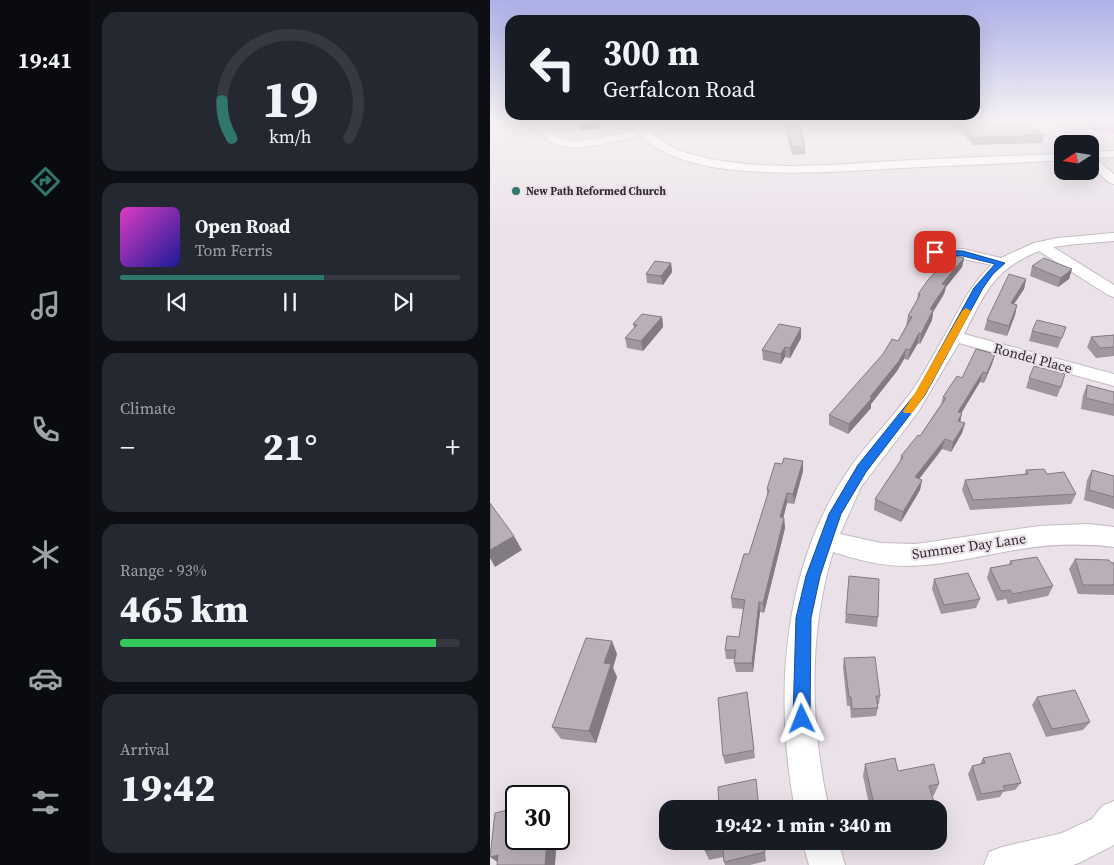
<!DOCTYPE html>
<meta charset="utf-8">
<style>
body{margin:0;font-family:"Source Serif 4",serif;background:#242831;color:#f1f3f6;height:100vh;display:flex;flex-direction:column;font-size:19px;white-space:nowrap}
*{box-sizing:border-box;margin:0}
p{font-size:16px;color:#9ea1a6}
.icon{flex:none;width:28px;height:28px;fill:none;stroke:currentColor;stroke-width:2;stroke-linecap:round;stroke-linejoin:round}
.map{position:relative;flex:1;overflow:hidden}
.details{display:flex;flex-direction:column;gap:12px;padding:12px;background:#0d0f14;width:400px}
.details>*{flex:none}
.guide{position:absolute;left:15px;top:15px;width:475px;height:105px;border-radius:15px;box-shadow:0 5px 20px #0002;background:#171b24;color:#f1f3f6;overflow:hidden}
.needle{width:32px;rotate:258deg}
.tools{position:absolute;left:564px;top:135px;display:grid;gap:10px}
.tools a{display:grid;place-items:center;width:45px;height:45px;border-radius:10px;background:#171b24;box-shadow:0 5px 20px #0002;font-size:25px}
.speed{position:absolute;left:15px;top:785px;display:flex;gap:10px;font-size:25px;font-weight:700;text-align:center}
.speed>*{display:grid;place-content:center;width:65px;height:65px;border-radius:50%;background:#171b24;box-shadow:0 5px 20px #0002;line-height:1}
.speed .limit{border:2px solid #111;border-radius:8px;background:#fff;color:#111}
.pin{position:absolute;display:grid;place-items:center;width:42px;height:42px;color:#fff;margin:-21px;border-radius:10px;box-shadow:0 2px 8px #0006}
.me{position:absolute;width:55px;margin:-28px;rotate:358deg;stroke-linejoin:round;filter:drop-shadow(0 0 4px #0008)}
.turn{display:flex;align-items:center;gap:18px;height:105px;padding:0 15px;font-size:22px}
.turn .icon{width:65px;height:65px;stroke-width:2.5}
.turn b{display:block;font-size:35px;line-height:42px}
.big{font-size:38px;font-weight:800;line-height:1.1}
.details .card{flex:1;display:flex;flex-direction:column;justify-content:center;gap:8px;min-width:0;padding:0 18px;border-radius:15px;background:#242831}
.details .dial{align-items:center;gap:0}
.dial svg{height:130px;overflow:visible;fill:none;stroke:#363941;stroke-width:7;stroke-linecap:round;text-anchor:middle}
.dial text{fill:#f1f3f6;stroke:none}
.song{display:flex;align-items:center;gap:15px}
.cover{width:60px;height:60px;border-radius:8px;background:linear-gradient(135deg,hsl(310 70% 55%),hsl(240 70% 35%))}
.played{height:5px;border-radius:2px;background:linear-gradient(90deg,#2f766c 60%,#363941 60%)}
.keys{display:flex;justify-content:space-around;direction:ltr}
.heat{display:flex;justify-content:space-between;align-items:center;font-size:28px;direction:ltr}
.charge{height:8px;border-radius:4px;background:linear-gradient(90deg,#34c759 93%,#363941 0)}
.trip{position:absolute;left:169px;top:800px;width:288px;height:50px;border-radius:15px;background:#171b24;box-shadow:0 5px 20px #0002;font-weight:800;line-height:50px;text-align:center}
main{display:flex;flex:1;min-height:0}
.menu{display:flex;flex-direction:column;width:90px;justify-content:space-around;align-items:center;background:#090b0e;color:#9ea1a6}
.menu .icon{width:35px;height:35px}
.menu .active{color:#2f766c}
.menu b{font-size:22px;color:#f1f3f6}
.map>svg:first-child{display:block}
.forest{fill:#de96d1}
.lines{fill:none;stroke-linecap:round;stroke-linejoin:round}
.minor-casing{stroke:#c4bbc2;stroke-width:2}
.minor{fill:#fff;fill-rule:evenodd}
.wall{fill:#9f979d}
.shaded-wall{fill:#827b80}
.building{fill:#b9b0b7;stroke:#827b80}
.route{fill:#1a73e8;stroke:#114b97}
.slow{fill:#f59e0b}
.poi-dot{fill:#2f766c;stroke:#ebe2e9;stroke-width:2}
.labels{text-anchor:middle;dominant-baseline:central;stroke-width:4.5;stroke-linejoin:round;paint-order:stroke}
.far-poi-label{font-size:11px;font-weight:bold;fill:#302c2f;stroke:#ebe2e9;text-anchor:start}
.street-label{font-size:14px;fill:#302c2f;stroke:#ebe2e9}
</style>
<main>
<nav class="menu">
<b>19:41</b>
<svg class="icon active" aria-label="directions" viewBox="0 0 24 24"><path d="M12 3l9 9-9 9-9-9zM9 14v-3h6M13 9l2 2-2 2"/></svg>
<svg class="icon" aria-label="music" viewBox="0 0 24 24"><path d="M9 18V5l10-2v13"/><circle cx="6" cy="18" r="3"/><circle cx="16" cy="16" r="3"/></svg>
<svg class="icon" aria-label="phone" viewBox="0 0 24 24"><path d="M5 4h4l2 5-3 2q2 4 5 5l2-3 5 2v4C11 20 4 13 5 4z"/></svg>
<svg class="icon" aria-label="climate" viewBox="0 0 24 24"><path d="M12 3v18M4 7l16 10M4 17L20 7"/></svg>
<svg class="icon" aria-label="car" viewBox="0 0 24 24"><path d="M5 17H2v-5l4-1 3-4h7l3 4 3 1v5h-3M9 17h6M6 11h13"/><circle cx="7" cy="17" r="2"/><circle cx="17" cy="17" r="2"/></svg>
<svg class="icon" aria-label="filters" viewBox="0 0 24 24"><path d="M4 7h16M4 17h16"/><circle cx="9" cy="7" r="2"/><circle cx="15" cy="17" r="2"/></svg>
</nav>
<section class="details">
<div class="card dial"><svg viewBox="0 0 100 80">
<path d="M14 69A42 42 0 1 1 86 69"/>
<path d="M14 69A42 42 0 0 1 8 46" stroke="#2f766c"/>
<text x="50" y="56" font-size="32" font-weight="700">19</text>
<text x="50" y="72" font-size="11">km/h</text>
</svg></div>
<div class="card">
<div class="song"><i class="cover"></i><div><b>Open Road</b><p>Tom Ferris</p></div></div>
<div class="played"></div>
<div class="keys"><svg class="icon" aria-label="previous" viewBox="0 0 24 24"><path d="M18 5L8 12l10 7zM5 5v14"/></svg><svg class="icon" aria-label="pause" viewBox="0 0 24 24"><path d="M8 5v14M16 5v14"/></svg><svg class="icon" aria-label="next" viewBox="0 0 24 24"><path d="M6 5l10 7-10 7zM19 5v14"/></svg></div>
</div>
<div class="card"><p>Climate</p>
<div class="heat"><a>−</a><b class="big">21°</b><a>+</a></div>
</div>
<div class="card"><p>Range · 93%</p><b class="big">465 km</b><div class="charge"></div></div>
<div class="card"><p>Arrival</p><b class="big">19:42</b></div>
</section>
<div class="map">
<svg width="624" height="865" viewBox="0 0 624 865">
<rect width="100%" height="100%" fill="#ebe2e9"/>
<polygon class="forest" points="610,119 624,119 624,133 604,131 591,125"/>
<g class="lines">
<g class="minor-casing">
<g id="minor">
<path d="M 137,119 L 148,119 C 162,134 177,147 197,153 C 264,173 337,165 405,161 C 461,158 516,156 572,154 L 572,160 C 519,164 466,165 413,168 C 348,171 198,187 151,135 C 129,140 79,156 59,141 C 55,138 53,133 50,129 L 51,127 L 59,127 C 62,131 65,136 70,138 C 88,146 127,134 146,130 Z"/>
<polygon points="548,119 560,119 587,144 575,144"/>
<polygon points="624,151 624,157 605,158 624,174 624,184 620,183 600,166 600,152"/>
<path d="M 624,233 L 624,241 L 586,244 L 563,247 L 624,285 L 624,297 L 618,295 L 549,251 C 504,269 495,293 474,334 L 624,374 L 624,386 L 469,343 L 428,412 L 371,487 L 350,534 L 391,543 L 426,544 L 549,526 L 599,524 L 624,527 L 624,547 C 590,543 558,544 525,550 C 488,556 452,566 415,566 C 390,566 366,559 343,552 C 318,634 320,726 339,809 L 305,809 C 284,699 292,572 354,477 C 375,443 406,416 428,382 C 440,362 451,342 461,324 C 473,302 483,281 502,265 L 473,259 L 436,256 L 431,255 L 429,252 L 431,249 L 436,248 L 473,249 L 511,258 L 544,243 L 567,238 Z"/>
<polygon points="624,801 624,845 589,863 583,865 494,865 499,852 512,847 572,833 602,819 612,806"/>
<polygon points="312,841 348,841 355,865 319,865"/>
</g>
</g>
<use href="#minor" class="minor"/>
</g>
<g class="wall">
<polygon points="295,119 309,119 315,146 315,154 303,155 299,145"/>
<polygon points="461,119 532,119 554,135 552,143 483,145 461,121"/>
<polygon points="474,258 472,267 456,287 454,294 443,312 442,320 430,344 428,343 418,360 414,359 407,371 381,404 381,408 358,434 339,425 339,415 408,341 416,326 418,316 427,300 428,294"/>
<polygon points="181,263 182,272 173,285 157,283 156,274"/>
<polygon points="542,266 582,269 579,279 568,287 540,276"/>
<polygon points="536,279 534,289 524,304 527,305 525,315 517,336 494,330 497,320"/>
<polygon points="172,317 173,327 153,351 137,348 135,338 144,328 143,324"/>
<polygon points="576,327 568,348 539,341 542,331"/>
<polygon points="624,335 624,356 606,358 597,347 601,337"/>
<polygon points="311,338 300,358 295,357 291,364 273,360 272,350"/>
<polygon points="505,354 502,364 494,383 490,382 471,413 470,422 475,423 472,433 461,452 452,449 429,479 432,480 430,490 411,522 384,510 385,499 410,461 411,456 430,436 451,404 453,397 472,378"/>
<polygon points="539,378 571,387 567,397 536,388"/>
<polygon points="597,385 624,392 624,416 591,409 593,395"/>
<polygon points="313,461 313,471 304,504 297,503 293,518 294,518 295,528 274,613 270,612 263,672 246,672 244,663 245,659 236,659 235,650 249,637 253,609 242,608 241,598 259,554 277,497 277,489 292,464"/>
<polygon points="536,470 557,474 586,494 581,504 480,510 472,490 475,480 535,474"/>
<polygon points="602,470 624,476 624,509 594,500 597,480"/>
<polygon points="585,559 624,563 624,595 588,594 579,569"/>
<polygon points="520,561 563,586 558,596 518,604 516,599 507,601 497,578 500,568 519,565"/>
<polygon points="359,576 388,617 387,627 355,623"/>
<polygon points="444,579 490,599 486,608 451,614 442,589"/>
<polygon points="127,654 123,668 127,677 106,743 71,739 62,727"/>
<polygon points="354,658 390,696 389,704 387,704 388,708 386,716 361,718 360,706 357,706 353,667"/>
<polygon points="257,692 265,758 235,764 233,756"/>
<polygon points="547,697 600,722 593,730 556,737 542,705"/>
<polygon points="493,758 531,783 525,790 513,792 510,797 487,801 478,774 482,766 490,764"/>
<polygon points="375,764 408,771 449,784 444,795 442,796 444,802 441,809 380,809 373,776"/>
<polygon points="215,841 274,841 276,861 260,865 235,865 233,857 219,860 215,851"/>
</g>
<g class="shaded-wall">
<polygon points="108,119 110,119 109,129 90,130 88,123"/>
<polygon points="474,258 472,267 456,287 454,294 443,312 442,320 430,344 431,334 440,309 452,284"/>
<polygon points="181,263 182,272 173,285 171,276"/>
<polygon points="582,269 579,279 568,287 571,278"/>
<polygon points="536,279 534,289 518,313 521,303"/>
<polygon points="527,305 525,315 517,336 519,326"/>
<polygon points="172,317 173,327 153,351 151,341"/>
<polygon points="311,328 311,338 300,358 300,348"/>
<polygon points="429,333 428,343 418,360 420,350"/>
<polygon points="295,347 295,357 291,364 291,354"/>
<polygon points="416,349 414,359 407,371 381,404 381,408 358,434 359,424"/>
<polygon points="505,354 502,364 494,383 497,373"/>
<polygon points="493,372 490,382 466,422 468,412"/>
<polygon points="472,413 470,423 468,421"/>
<polygon points="475,423 472,433 461,452 463,442"/>
<polygon points="455,439 452,449 423,487 425,477"/>
<polygon points="313,461 313,471 304,504 303,494"/>
<polygon points="432,480 430,490 411,522 413,512"/>
<polygon points="297,493 297,503 291,527 290,517"/>
<polygon points="294,518 295,528 274,613 273,603"/>
<polygon points="24,536 32,550 5,567 0,558 0,550"/>
<polygon points="269,602 270,612 263,672 262,663"/>
<polygon points="122,641 127,654 123,668 127,677 106,743 99,731 114,663"/>
<polygon points="57,839 67,839 65,865 55,865"/>
<polygon points="8,855 12,865 0,857"/>
</g>
<g class="building">
<polygon points="90,119 108,119 107,122 88,123"/>
<polygon points="296,119 309,119 315,146 303,147 299,137"/>
<polygon points="468,119 532,119 554,135 484,138"/>
<polygon points="461,255 474,258 452,284 456,285 440,309 443,310 431,334 429,333 420,350 416,349 409,361 380,397 382,398 359,424 339,415 393,354 402,339 408,341 422,317 418,316 430,295 428,294 438,280"/>
<polygon points="554,258 582,269 571,278 542,266"/>
<polygon points="165,261 181,263 171,276 156,274"/>
<polygon points="519,274 536,279 521,303 527,305 519,326 497,320"/>
<polygon points="152,314 172,317 151,341 135,338 147,325 143,324"/>
<polygon points="547,320 576,327 572,338 542,331"/>
<polygon points="289,324 311,328 300,348 295,347 291,354 272,350"/>
<polygon points="624,335 624,347 610,348 601,337"/>
<polygon points="486,349 505,354 497,373 493,372 468,412 472,413 468,421 475,423 463,442 455,439 425,477 432,480 413,512 385,499 413,457 411,456 428,435 430,436 456,398 453,397 467,376 472,378"/>
<polygon points="544,366 575,374 571,387 539,378"/>
<polygon points="597,385 624,392 624,405 596,398"/>
<polygon points="294,458 313,461 303,494 297,493 290,517 294,518 273,603 269,602 262,663 244,663 246,650 235,650 237,636 249,637 255,600 241,598 254,554 259,554 279,490 277,489 285,463 292,464"/>
<polygon points="554,469 557,474 574,472 586,494 483,500 475,480 538,474 536,470"/>
<polygon points="602,470 624,476 624,497 599,490"/>
<polygon points="0,503 24,536 0,550"/>
<polygon points="547,557 563,586 522,594 520,590 511,591 500,568 522,564 520,561"/>
<polygon points="585,559 619,560 620,562 624,563 624,585 593,585"/>
<polygon points="478,573 490,599 454,605 444,579"/>
<polygon points="359,576 389,579 388,617 356,614"/>
<polygon points="96,638 122,641 114,663 121,664 99,731 62,727"/>
<polygon points="385,657 390,696 386,696 388,708 362,709 361,697 359,697 354,658"/>
<polygon points="585,690 600,722 562,729 547,697"/>
<polygon points="257,692 264,750 233,756 228,698"/>
<polygon points="520,753 531,783 513,786 515,790 491,794 482,766 495,763 493,758"/>
<polygon points="405,758 408,771 444,764 449,784 439,786 444,802 414,809 385,809 375,764"/>
<polygon points="266,779 269,809 229,809 228,787"/>
<polygon points="26,808 26,839 57,839 55,865 7,865 8,855 0,857 5,813"/>
<polygon points="215,841 274,841 275,852 234,862 233,848 215,851"/>
</g>
<linearGradient id="sky" x2="0" y2="1"><stop stop-color="#acb0e7"/><stop offset="0.5" stop-color="#f6f2f5"/><stop offset="1" stop-color="#f6f2f5" stop-opacity="0"/></linearGradient>
<rect width="624" height="240" fill="url(#sky)"/>
<polygon class="route" points="442,250 473,251 515,263 503,274 493,288 435,395 376,472 351,514 330,576 321,618 320,719 318,725 312,727 306,725 303,719 306,618 316,576 339,514 368,465 426,393 484,288 505,264 473,256 445,254 441,252"/>
<polygon class="slow" points="476,308 481,311 435,395 422,413 414,413 413,411 425,393 472,311"/>
<circle class="poi-dot" cx="26" cy="191" r="5"/>
<g class="labels">
<g class="far-poi-label">
<text x="36" y="191">New Path Reformed Church</text>
</g>
<g class="street-label">
<text transform="translate(543 358) rotate(15)">Rondel Place</text>
<text transform="translate(479 546) rotate(-8)">Summer Day Lane</text>
</g>
</g>
</svg>
<div class="tools">
<a><svg class="needle" viewBox="-14 -14 28 28"><path d="M0-13l5 13h-10z" fill="#e53935"/><path d="M0 13l5-13h-10z" fill="#9ea1a6"/></svg></a>
</div>
<div class="speed"><div class="limit">30</div></div>
<div class="pin" style="left:445px;top:252px;background:#d93025"><svg class="icon" aria-label="arrive" viewBox="0 0 24 24"><path d="M6 21V4h12l-3 4 3 4H6"/></svg></div>
<svg class="me" style="left:312px;top:719px" viewBox="-20 -20 40 40"><path d="M0-17L14 15 0 8-14 15z" fill="#1a73e8" stroke="#fff" stroke-width="4"/></svg>
<div class="trip">19:42 · 1 min · 340 m</div>
<div class="guide">
<div class="turn"><svg class="icon" aria-label="left" viewBox="0 0 24 24"><path d="M17 20v-9H6M10 6l-5 5 5 5"/></svg><div><b>300 m</b>Gerfalcon Road</div></div>
</div>
</div>
</main>
